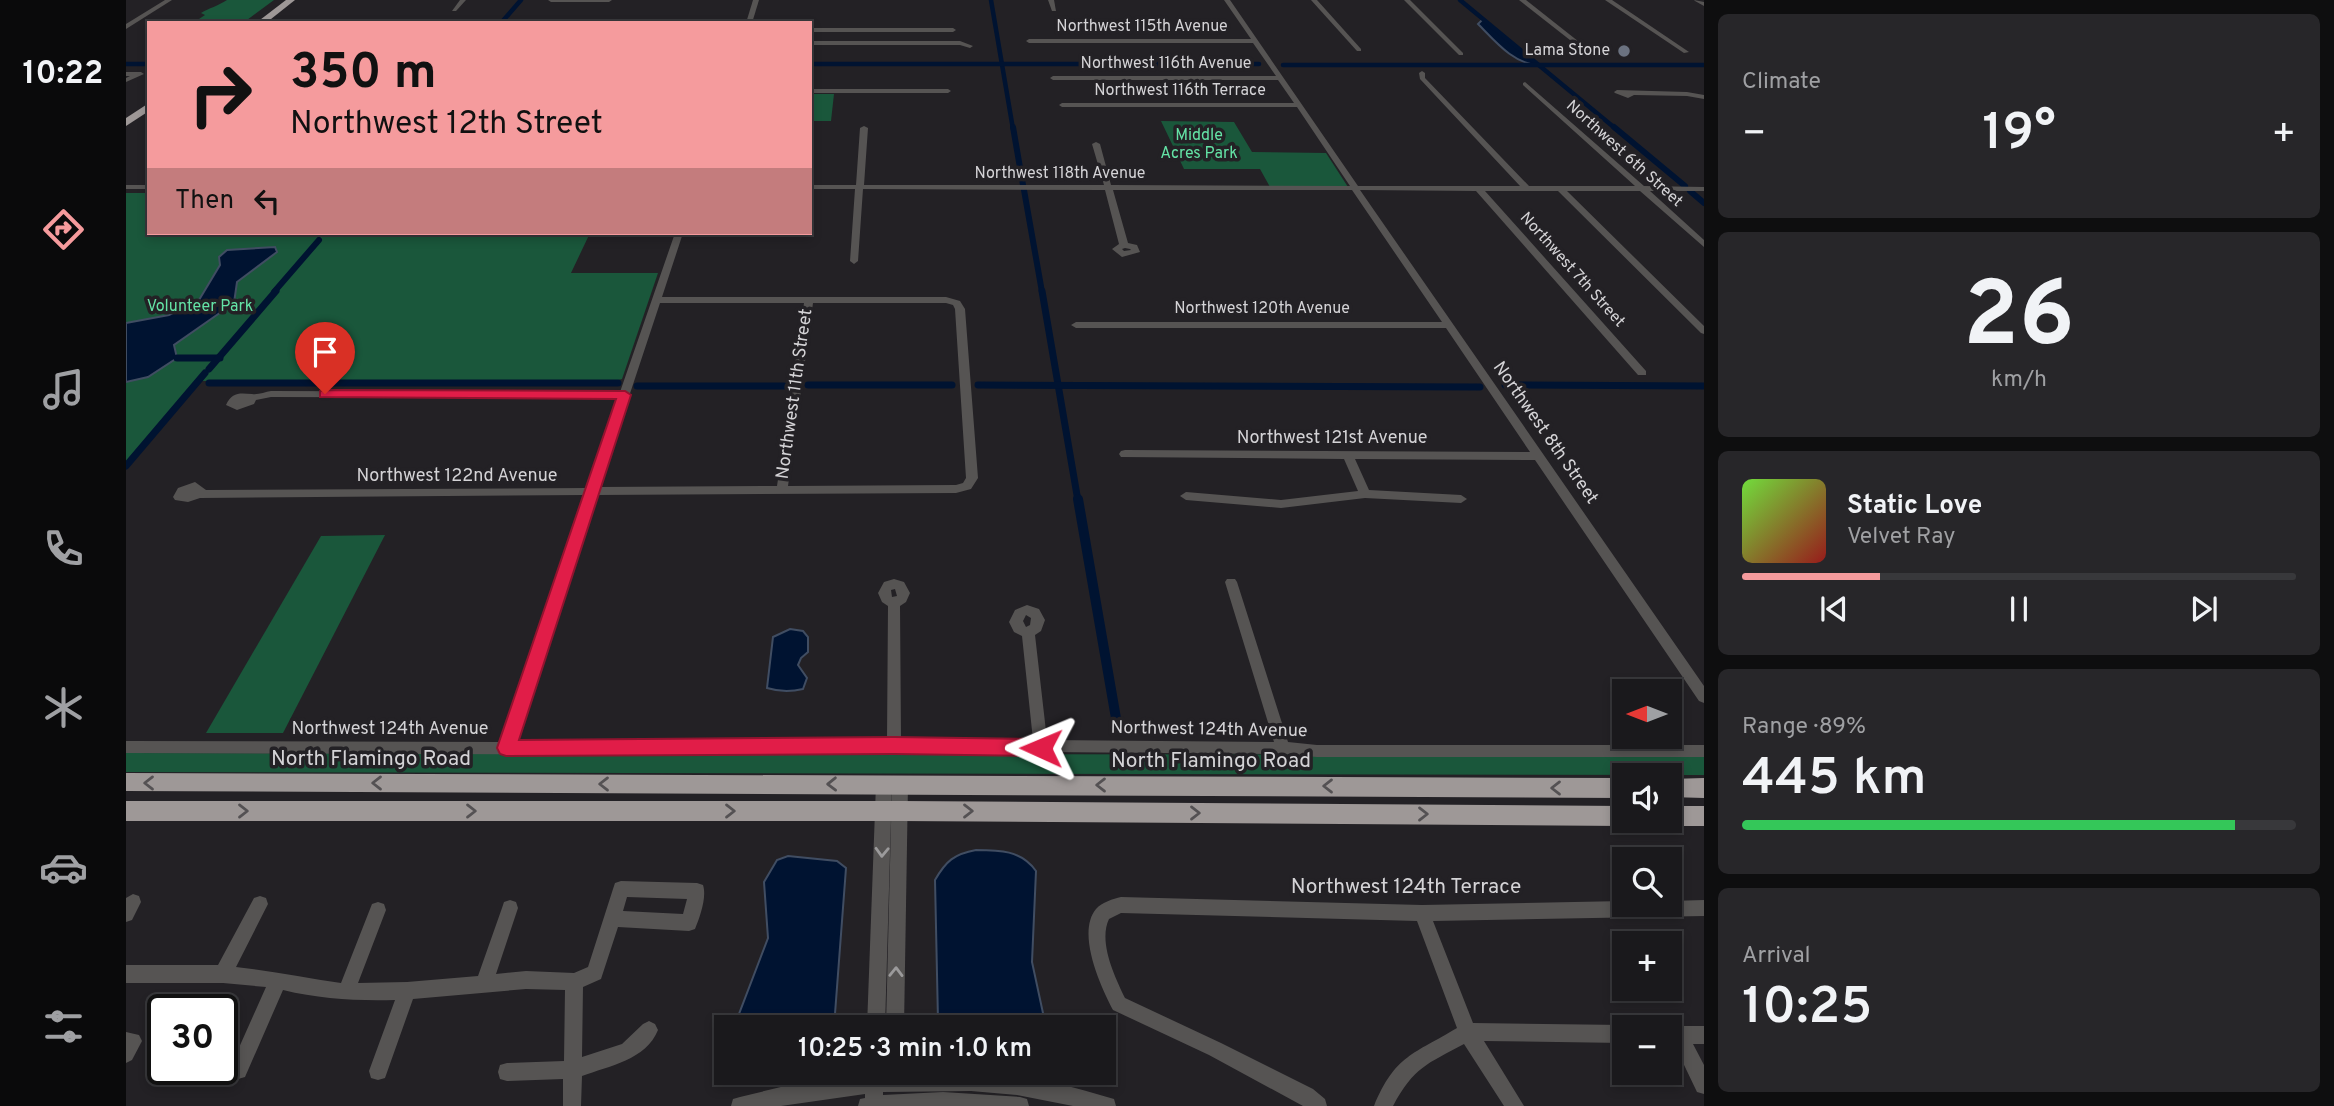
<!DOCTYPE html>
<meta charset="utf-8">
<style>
body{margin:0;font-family:Overpass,sans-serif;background:#272629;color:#f1f3f6;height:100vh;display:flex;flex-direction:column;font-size:26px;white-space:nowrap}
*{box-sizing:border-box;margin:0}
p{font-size:23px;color:#9fa0a3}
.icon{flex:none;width:38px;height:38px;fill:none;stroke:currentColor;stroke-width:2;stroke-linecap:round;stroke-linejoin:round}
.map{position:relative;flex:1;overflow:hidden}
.sheet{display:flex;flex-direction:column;gap:14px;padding:14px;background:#0e0e0f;width:630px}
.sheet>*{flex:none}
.guide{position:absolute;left:21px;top:21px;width:665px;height:214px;border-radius:0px;box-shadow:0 4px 10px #0003,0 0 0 2px #38383b;background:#f59b9d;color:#111;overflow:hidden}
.needle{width:46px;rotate:270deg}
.controls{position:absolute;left:1486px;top:679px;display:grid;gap:14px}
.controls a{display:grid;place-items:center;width:70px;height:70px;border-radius:0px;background:#1a191c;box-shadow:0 4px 10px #0003,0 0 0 2px #38383b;font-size:35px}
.speed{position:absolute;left:21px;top:994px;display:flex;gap:14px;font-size:35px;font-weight:700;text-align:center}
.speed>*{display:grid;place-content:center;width:91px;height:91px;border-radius:50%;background:#1a191c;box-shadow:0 4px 10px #0003,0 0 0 2px #38383b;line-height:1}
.speed .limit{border:4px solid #111;border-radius:10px;background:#fff;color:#111}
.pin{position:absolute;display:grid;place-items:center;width:60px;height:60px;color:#fff;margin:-72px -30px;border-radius:50% 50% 50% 0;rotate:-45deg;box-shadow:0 0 7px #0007}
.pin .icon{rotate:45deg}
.me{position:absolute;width:77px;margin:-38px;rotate:271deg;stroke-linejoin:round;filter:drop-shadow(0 0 5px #0008)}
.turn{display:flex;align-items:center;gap:24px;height:147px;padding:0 28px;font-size:32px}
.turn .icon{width:91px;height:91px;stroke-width:2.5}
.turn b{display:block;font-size:49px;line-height:60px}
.then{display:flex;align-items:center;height:66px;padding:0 28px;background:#0003;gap:14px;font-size:26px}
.big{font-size:52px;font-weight:600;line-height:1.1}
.sheet .card{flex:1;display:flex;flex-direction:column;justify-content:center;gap:10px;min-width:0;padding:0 24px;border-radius:10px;background:#272629}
.sheet .dial{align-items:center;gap:0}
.dial b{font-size:91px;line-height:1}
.song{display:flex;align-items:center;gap:21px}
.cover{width:84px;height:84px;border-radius:10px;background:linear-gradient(135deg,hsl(100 70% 55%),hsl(0 70% 35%))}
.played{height:7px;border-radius:4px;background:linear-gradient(90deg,#f59b9d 25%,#38383b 25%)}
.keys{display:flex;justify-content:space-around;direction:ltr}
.heat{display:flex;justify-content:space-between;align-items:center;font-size:38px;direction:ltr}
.charge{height:10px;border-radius:5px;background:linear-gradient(90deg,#34c759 89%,#38383b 0)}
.trip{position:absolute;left:588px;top:1015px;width:402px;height:70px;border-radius:0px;background:#1a191c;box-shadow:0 4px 10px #0003,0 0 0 2px #38383b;font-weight:600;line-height:70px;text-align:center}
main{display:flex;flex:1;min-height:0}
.dock{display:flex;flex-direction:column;width:126px;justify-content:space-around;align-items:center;background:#0a0a0b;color:#9fa0a3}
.dock .icon{width:49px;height:49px}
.dock .current{color:#f59b9d}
.dock b{font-size:32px;color:#f1f3f6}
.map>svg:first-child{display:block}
.green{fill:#1a573b}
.water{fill:#001331;stroke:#404d62;stroke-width:2}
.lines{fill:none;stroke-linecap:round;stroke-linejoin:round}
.canal-far3{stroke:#001331;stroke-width:4.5}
.canal-far2{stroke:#001331;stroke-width:6}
.canal-far1{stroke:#001331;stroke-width:7}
.canal{stroke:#001331;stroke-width:10}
.minor{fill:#565453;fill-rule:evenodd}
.highway{fill:#9e9897;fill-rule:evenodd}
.oneway{stroke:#545153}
.oneway2{stroke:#9b9a9b}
.route{fill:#e11d48;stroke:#92132f;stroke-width:2}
.worship-dot{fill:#6b7280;stroke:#232125;stroke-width:2.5}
.labels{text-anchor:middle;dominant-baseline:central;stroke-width:7;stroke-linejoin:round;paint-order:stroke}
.far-street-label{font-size:16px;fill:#d4d3d6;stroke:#232125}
.far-poi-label{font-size:16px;fill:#d4d3d6;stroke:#232125;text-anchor:end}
.far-park-label{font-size:16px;fill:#64e3a6;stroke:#232125}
.street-label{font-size:18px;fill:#d4d3d6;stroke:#232125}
.near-street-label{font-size:21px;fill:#d4d3d6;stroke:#232125}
</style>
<main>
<nav class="dock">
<b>10:22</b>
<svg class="icon current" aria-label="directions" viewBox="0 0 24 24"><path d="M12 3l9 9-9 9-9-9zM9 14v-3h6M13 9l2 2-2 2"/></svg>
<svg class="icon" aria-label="music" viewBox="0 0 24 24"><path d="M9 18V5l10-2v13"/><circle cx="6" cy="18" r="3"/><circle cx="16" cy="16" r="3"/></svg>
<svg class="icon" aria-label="phone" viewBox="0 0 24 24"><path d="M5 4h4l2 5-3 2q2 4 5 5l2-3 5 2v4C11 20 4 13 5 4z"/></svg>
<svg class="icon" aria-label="climate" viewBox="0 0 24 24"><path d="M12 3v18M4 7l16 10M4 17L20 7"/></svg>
<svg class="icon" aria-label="car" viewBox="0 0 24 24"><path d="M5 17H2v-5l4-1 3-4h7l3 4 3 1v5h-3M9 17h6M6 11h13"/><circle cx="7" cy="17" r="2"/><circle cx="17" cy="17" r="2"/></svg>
<svg class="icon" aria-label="filters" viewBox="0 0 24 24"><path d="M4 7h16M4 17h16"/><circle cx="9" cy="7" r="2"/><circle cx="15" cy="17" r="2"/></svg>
</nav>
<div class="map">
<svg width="1578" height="1106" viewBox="0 0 1578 1106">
<rect width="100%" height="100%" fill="#232125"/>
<g class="green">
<path d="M 101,0 L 148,0 L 117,23 L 67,23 L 79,15 L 75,13 C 83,8 92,6 101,0 Z"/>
<polygon points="684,94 708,94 705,121 684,121"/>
<polygon points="1035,121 1108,122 1126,152 1200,153 1222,187 1144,187 1134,169 1058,169"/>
<polygon points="0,193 23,193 23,233 464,233 445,273 532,273 496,379 492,380 70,381 0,465"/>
<polygon points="259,535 157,733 80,733 195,536"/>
<polygon points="0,753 1578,755 1578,775 0,772"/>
</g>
<g class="water">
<path d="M 1357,19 L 1413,65 C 1388,65 1368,40 1352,24 Z"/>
<polygon points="149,247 151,252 111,282 108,303 48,345 51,358 22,377 0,382 0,323 43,315 73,300 94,265 93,257 101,250"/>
<path d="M 664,629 L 677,631 L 682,637 L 682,652 L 675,658 L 672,665 L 681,678 L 677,689 C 664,692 654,692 641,688 L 647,637 Z"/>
<path d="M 850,850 C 873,850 895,850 910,871 L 906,962 L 920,1027 L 819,1027 L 812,1021 L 809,880 C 820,861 828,854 850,850 Z"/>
<polygon points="662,856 711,861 720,868 708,1027 608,1027 642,938 638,882 651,860"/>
</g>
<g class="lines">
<g class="canal-far3">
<polyline points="865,0 887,129"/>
<polyline points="1334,0 1490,129"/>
<polyline points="375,23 395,0"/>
<polyline points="0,64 23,64"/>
<polyline points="684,64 1133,64"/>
<polyline points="1157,65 1578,65"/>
</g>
<g class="canal-far2">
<polyline points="887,127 897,185"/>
<polyline points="1488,127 1559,186"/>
<polyline points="898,190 916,292"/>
<polyline points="1564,191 1578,203"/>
<polyline points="148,292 193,240"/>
</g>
<g class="canal-far1">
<polyline points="916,291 952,501"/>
<polyline points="51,358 94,358"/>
<polyline points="83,369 150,291"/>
<polyline points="83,383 492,383"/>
<polyline points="682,385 826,385"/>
<polyline points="852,385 1354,387"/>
<polyline points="1379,385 1578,386"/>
<polyline points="511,386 658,386"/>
<polyline points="0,466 79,373"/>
</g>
<polyline class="canal" points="952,499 991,724"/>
<g class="minor">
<polygon points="39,0 46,0 0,29 0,24"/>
<polygon points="334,0 340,0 330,11 326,11"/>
<polygon points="422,0 486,0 483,2 425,2"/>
<polygon points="627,0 633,0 626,23 620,23"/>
<polygon points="922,0 928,0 930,11 926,11"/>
<path d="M 1098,0 L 1104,0 L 1232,186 L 1394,186 L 1294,79 L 1293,73 L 1296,71 L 1299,73 L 1299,78 L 1403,186 L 1509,186 L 1397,85 L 1397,83 L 1399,82 L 1518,186 L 1578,187 L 1578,191 L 1524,191 L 1578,240 L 1578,247 L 1514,191 L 1441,191 L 1578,326 L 1578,334 L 1575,333 L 1432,191 L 1359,191 L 1520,371 L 1520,375 L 1512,375 L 1350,191 L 1234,190 L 1578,686 L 1578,703 L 1573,701 L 1409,460 L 1229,459 L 1243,490 L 1335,495 L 1341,499 L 1335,503 L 1239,498 L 1155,508 L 1060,500 L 1054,496 L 1060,492 L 1155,500 L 1232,491 L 1218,459 L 995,457 L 993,454 L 995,451 L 999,450 L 1404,452 L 1320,328 L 950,328 L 945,325 L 950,322 L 1316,322 L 1226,190 L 987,190 L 1002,243 L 1011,245 L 1014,252 L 996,257 L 986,249 L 993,244 L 979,190 L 737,189 L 732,261 L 728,264 L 724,261 L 729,189 L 684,189 L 684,185 L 730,185 L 734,128 L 738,126 L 742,128 L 738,185 L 978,185 L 966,144 L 970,142 L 974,144 L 985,185 L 1224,186 L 1171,107 L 936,107 L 933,105 L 936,103 L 1168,103 L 1152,80 L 927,80 L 924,78 L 927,76 L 1150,76 L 1127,43 L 903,43 L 900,41 L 903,39 L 1125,39 ZM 999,248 L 1004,249 L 1005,250 L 998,251 L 996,249 Z"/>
<polygon points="1185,0 1191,0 1235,49 1235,51 1231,51"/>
<polygon points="1278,0 1284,0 1337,53 1337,55 1333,55"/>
<polygon points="1393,0 1400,0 1462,49 1462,51 1458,51"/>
<polygon points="1479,0 1486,0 1563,52 1558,53"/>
<polygon points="1568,0 1578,2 1578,6 1569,1"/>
<polygon points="684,28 827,28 830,30 827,32 684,32"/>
<polygon points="684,41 834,41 847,46 844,48 834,45 684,45"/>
<polygon points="0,72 15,72 18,74 0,82 0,78 4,76 0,76"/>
<polygon points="684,89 822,89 825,91 822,93 684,93"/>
<polygon points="1491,90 1561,92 1578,95 1578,99 1561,96 1508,95 1502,98 1489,93 1488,92"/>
<rect x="0" y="185" width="23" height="4"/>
<path d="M 549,233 L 557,233 L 536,297 L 820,297 L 834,301 L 839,309 L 852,478 L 845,489 L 830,493 L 471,495 L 389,742 L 596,743 L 761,739 L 762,606 L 756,602 L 752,593 L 758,582 L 768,579 L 778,582 L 784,593 L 780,602 L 774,606 L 775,739 L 907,740 L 896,636 L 888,632 L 883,622 L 889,610 L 901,605 L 913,609 L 919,620 L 915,631 L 909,635 L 921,740 L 1148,742 L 1099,582 L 1101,579 L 1109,579 L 1111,582 L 1162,742 L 1191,745 L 1578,745 L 1578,757 L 1191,757 L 1157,754 L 920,752 L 915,754 L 910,752 L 768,751 L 596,755 L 0,753 L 0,741 L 375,742 L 459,495 L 74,498 L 62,502 L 49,500 L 47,497 L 52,488 L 69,482 L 80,490 L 462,488 L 492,398 L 145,397 L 130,400 L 128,404 L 111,410 L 100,405 C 106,392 113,393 126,394 C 132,395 139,392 145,391 L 494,392 ZM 534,303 L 678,303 L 651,486 L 473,487 ZM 687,303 L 820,303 L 827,305 L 829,309 L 840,478 L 837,483 L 830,485 L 662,486 ZM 769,589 L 771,596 L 766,597 L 765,590 ZM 900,615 L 905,618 L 904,625 L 900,627 L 897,621 Z"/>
<polygon points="758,777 763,779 766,784 759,1027 741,1027 750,784 753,779"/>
<polygon points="774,777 779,779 782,784 778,1027 760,1027 766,784 769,779"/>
<path d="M 495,881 L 571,883 L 577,885 C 581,897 574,917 569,929 L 563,931 L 492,927 L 475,979 L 457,987 L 456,1057 L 496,1044 L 517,1024 L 523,1021 L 529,1024 L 532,1030 C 520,1060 483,1066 456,1076 L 455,1106 L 437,1106 L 437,1079 L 381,1081 L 374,1079 L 372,1072 L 374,1065 L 381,1063 L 438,1061 L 439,990 L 400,989 L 287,999 L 259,1078 L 252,1080 L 245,1078 L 243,1071 L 269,1000 C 230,1001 194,999 157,990 L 119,1077 L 112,1079 L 105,1077 L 103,1070 L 140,987 L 97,983 L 0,983 L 0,965 L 92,965 L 128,898 L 134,896 L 140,898 L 142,904 L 110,967 C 145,971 180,978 215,983 L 246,904 L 252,902 L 258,904 L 260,910 L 232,983 L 281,982 L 352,976 L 376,908 L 378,902 L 384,900 L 390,902 L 392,908 L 370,974 L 400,971 L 448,973 L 462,967 L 487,889 L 489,883 ZM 501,897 L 561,899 L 557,914 L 497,911 Z"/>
<polygon points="7,894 13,896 15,902 6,920 0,922 0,898"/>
<path d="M 995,897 L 1296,905 L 1498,901 L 1498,905 L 1544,905 L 1544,901 L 1578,900 L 1578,916 L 1307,921 L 1347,1023 L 1498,1025 L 1503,1027 L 1498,1027 L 1498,1043 L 1358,1041 L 1398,1106 L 1378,1106 L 1338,1044 C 1301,1064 1288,1067 1267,1106 L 1248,1106 C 1269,1055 1288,1054 1331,1028 L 1291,921 L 995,913 L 983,919 C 972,942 989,977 999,998 L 1095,1043 L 1187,1089 L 1199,1099 L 1201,1106 L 1177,1106 L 1083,1055 L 987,1010 C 975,987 950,933 970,909 C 976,902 987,899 995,897 Z"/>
<polygon points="1544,1026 1578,1026 1578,1044 1567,1044 1578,1065 1578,1094 1571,1092 1548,1044 1544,1044 1544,1027 1541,1027"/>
<polygon points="0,1032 13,1035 16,1041 6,1060 0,1063"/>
<path d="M 739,1073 C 788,1071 841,1070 891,1076 C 921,1080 951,1088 981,1097 L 988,1099 L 990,1106 L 947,1106 L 891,1095 L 845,1091 L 757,1092 L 757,1095 L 817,1092 L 894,1097 L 901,1099 L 903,1106 L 732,1106 L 734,1099 L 739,1098 L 739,1094 L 655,1106 L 605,1106 L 607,1099 L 614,1097 L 659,1086 L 739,1075 Z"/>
</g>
<g class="highway">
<polygon points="160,0 169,0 140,23 130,23"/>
<polygon points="23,103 23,111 0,126 0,118"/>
<polygon points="0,773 1498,778 1498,798 0,791"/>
<polygon points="1578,778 1578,798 1544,797 1544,779"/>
<polygon points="0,801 774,801 1498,806 1498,821 1507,821 1498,826 774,821 0,821"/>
<polygon points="1544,806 1578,806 1578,826 1544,826 1536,823 1535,821 1544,821"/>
</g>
</g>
<defs><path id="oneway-chevron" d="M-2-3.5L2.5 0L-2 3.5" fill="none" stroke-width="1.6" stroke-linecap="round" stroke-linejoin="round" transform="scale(1.75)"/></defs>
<g class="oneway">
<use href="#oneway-chevron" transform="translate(23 783) rotate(-180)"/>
<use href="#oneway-chevron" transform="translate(251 783) rotate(-180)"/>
<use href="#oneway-chevron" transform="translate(478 784) rotate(-180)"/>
<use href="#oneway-chevron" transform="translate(706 784) rotate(179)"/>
<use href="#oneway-chevron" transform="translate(975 785) rotate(-180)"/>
<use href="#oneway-chevron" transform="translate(1202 786) rotate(-180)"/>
<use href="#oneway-chevron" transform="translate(1430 788) rotate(-180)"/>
<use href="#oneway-chevron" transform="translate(117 811)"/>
<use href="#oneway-chevron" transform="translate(345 811)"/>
<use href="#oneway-chevron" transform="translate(604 811)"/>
<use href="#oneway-chevron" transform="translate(842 811)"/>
<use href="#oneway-chevron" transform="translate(1069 813)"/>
<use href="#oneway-chevron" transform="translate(1297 814)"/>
</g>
<g class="oneway2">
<use href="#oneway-chevron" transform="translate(756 852) rotate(92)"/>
<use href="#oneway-chevron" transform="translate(770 972) rotate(-89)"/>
</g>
<polygon class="route" points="199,390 499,391 505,395 393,740 768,737 915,739 921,742 924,748 921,753 915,756 768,754 380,756 374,754 371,748 490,399 194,397 194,391"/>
<circle class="worship-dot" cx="1498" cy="51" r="7"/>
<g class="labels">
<g class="far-street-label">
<text x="1016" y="27">Northwest 115th Avenue</text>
<text x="1040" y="64">Northwest 116th Avenue</text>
<text x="1054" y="91">Northwest 116th Terrace</text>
<text transform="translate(1498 154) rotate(42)">Northwest 6th Street</text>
<text x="934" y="174">Northwest 118th Avenue</text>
<text transform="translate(1446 270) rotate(48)">Northwest 7th Street</text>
<text x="1136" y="309">Northwest 120th Avenue</text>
</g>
<g class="far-poi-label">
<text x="1484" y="51">Lama Stone</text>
</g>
<g class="far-park-label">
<text x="1073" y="136">Middle<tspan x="1073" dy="18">Acres Park</tspan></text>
<text x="74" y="307">Volunteer Park</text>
</g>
<g class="street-label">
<text transform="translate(669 394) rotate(-82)">Northwest 11th Street</text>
<text transform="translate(1419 433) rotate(55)">Northwest 8th Street</text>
<text x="1206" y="438">Northwest 121st Avenue</text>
<text x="331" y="476">Northwest 122nd Avenue</text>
<text x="264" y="729">Northwest 124th Avenue</text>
<text transform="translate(1083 730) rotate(1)">Northwest 124th Avenue</text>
</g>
<g class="near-street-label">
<text x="245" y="759">North Flamingo Road</text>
<text x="1085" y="761">North Flamingo Road</text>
<text x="1280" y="887">Northwest 124th Terrace</text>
</g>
</g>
</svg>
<div class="controls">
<a><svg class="needle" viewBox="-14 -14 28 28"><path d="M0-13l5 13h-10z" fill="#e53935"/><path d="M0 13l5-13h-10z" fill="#9fa0a3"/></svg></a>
<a><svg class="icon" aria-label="sound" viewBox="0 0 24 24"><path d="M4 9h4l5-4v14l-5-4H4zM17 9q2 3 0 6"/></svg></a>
<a><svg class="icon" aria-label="search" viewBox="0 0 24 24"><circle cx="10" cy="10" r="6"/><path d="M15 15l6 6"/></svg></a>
<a>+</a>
<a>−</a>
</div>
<div class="speed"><div class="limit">30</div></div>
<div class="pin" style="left:199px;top:394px;background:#d93025"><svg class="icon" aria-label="arrive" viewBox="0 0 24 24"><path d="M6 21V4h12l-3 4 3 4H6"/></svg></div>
<svg class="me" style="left:915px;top:748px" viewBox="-20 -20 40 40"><path d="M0-17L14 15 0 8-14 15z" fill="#e11d48" stroke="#fff" stroke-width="4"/></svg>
<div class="trip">10:25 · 3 min · 1.0 km</div>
<div class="guide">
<div class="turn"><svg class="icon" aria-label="right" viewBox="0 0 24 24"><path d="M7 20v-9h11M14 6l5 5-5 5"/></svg><div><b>350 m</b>Northwest 12th Street</div></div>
<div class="then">Then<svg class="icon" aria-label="left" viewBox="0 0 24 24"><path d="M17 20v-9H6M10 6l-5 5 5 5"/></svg></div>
</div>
</div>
<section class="sheet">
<div class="card"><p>Climate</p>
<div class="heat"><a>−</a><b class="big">19°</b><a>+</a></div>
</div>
<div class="card dial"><b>26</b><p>km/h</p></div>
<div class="card">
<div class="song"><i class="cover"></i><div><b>Static Love</b><p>Velvet Ray</p></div></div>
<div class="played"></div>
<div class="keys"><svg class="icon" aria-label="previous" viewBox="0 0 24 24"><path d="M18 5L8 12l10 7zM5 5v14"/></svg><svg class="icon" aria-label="pause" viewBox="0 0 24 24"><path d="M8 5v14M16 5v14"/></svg><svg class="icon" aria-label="next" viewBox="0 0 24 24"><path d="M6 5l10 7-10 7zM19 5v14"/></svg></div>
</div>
<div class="card"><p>Range · 89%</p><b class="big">445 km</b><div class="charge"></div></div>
<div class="card"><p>Arrival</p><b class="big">10:25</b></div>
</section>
</main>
